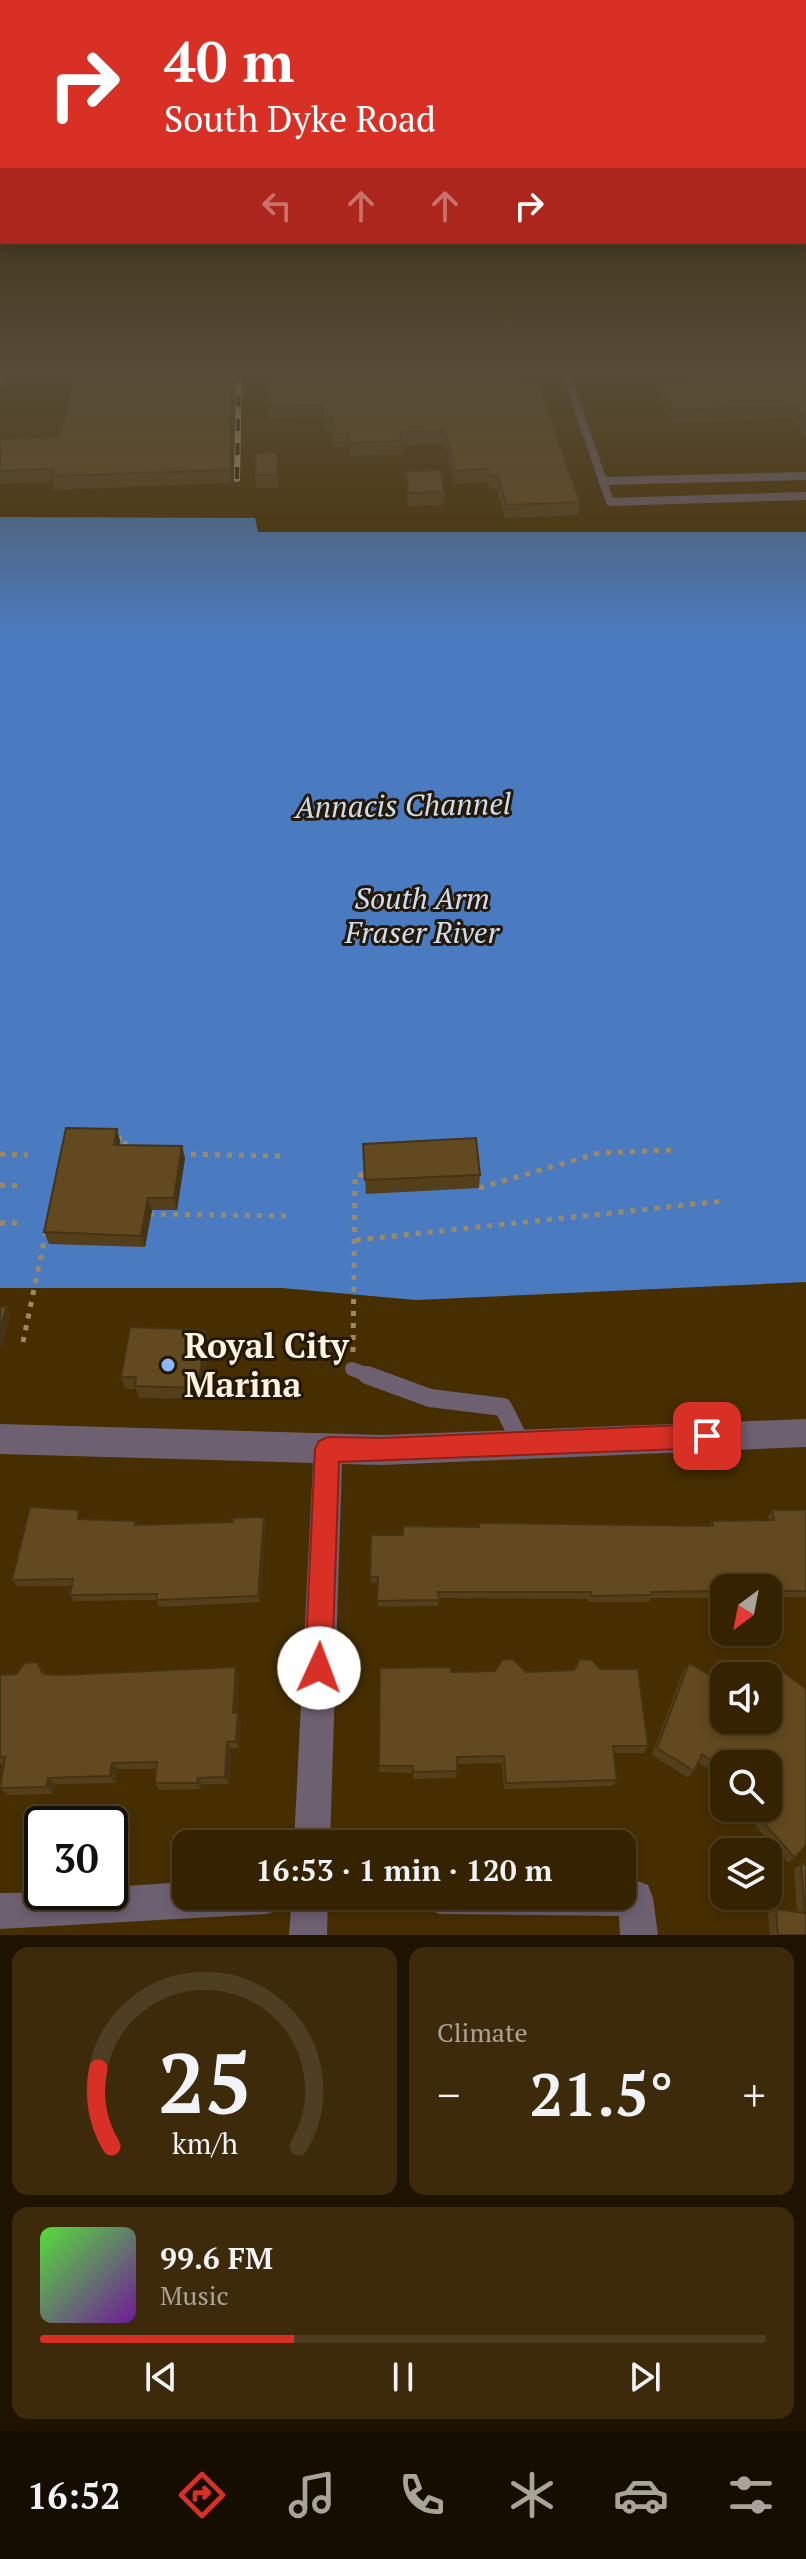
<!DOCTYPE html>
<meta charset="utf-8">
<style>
body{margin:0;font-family:"PT Serif",serif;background:#3c2a0a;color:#f1f3f6;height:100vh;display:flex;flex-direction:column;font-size:30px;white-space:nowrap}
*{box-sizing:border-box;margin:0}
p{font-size:26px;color:#a9a499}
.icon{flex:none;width:44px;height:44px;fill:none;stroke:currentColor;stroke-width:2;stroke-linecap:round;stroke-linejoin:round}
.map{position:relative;height:1935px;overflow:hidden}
.details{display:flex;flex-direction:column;gap:12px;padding:12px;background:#1d1300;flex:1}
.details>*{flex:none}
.top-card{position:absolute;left:0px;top:0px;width:806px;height:244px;box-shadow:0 4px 12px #0003,0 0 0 2px #4e3f22;background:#d93025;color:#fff;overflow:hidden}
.needle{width:52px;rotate:212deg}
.fabs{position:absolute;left:710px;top:1574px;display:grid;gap:16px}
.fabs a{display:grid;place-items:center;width:72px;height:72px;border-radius:16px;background:#342200;box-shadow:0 4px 12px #0003,0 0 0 2px #4e3f22;font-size:40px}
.speed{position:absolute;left:24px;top:1806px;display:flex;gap:16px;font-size:40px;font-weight:700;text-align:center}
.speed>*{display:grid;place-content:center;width:104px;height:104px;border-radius:50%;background:#342200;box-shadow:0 4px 12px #0003,0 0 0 2px #4e3f22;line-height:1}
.speed .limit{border:4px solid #111;border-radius:12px;background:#fff;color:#111}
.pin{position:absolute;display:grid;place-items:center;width:68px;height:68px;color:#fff;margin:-34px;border-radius:16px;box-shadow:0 4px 12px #0006}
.me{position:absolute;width:88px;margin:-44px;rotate:2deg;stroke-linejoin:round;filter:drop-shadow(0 0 6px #0008)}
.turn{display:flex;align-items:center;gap:28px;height:168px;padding:0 32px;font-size:36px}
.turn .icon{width:104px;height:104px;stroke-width:2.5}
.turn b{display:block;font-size:56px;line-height:68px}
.lanes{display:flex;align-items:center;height:76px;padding:0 32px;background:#0003;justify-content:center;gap:40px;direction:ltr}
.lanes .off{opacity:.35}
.big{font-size:60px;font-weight:600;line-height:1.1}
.details .widget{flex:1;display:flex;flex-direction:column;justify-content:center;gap:12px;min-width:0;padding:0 28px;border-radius:16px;background:#3c2a0a}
.details .dial{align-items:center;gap:0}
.dial svg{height:208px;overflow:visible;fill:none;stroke:#4e3f22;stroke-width:7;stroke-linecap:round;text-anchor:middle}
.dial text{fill:#f1f3f6;stroke:none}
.song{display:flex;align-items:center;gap:24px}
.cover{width:96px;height:96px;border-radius:12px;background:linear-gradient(135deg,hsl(110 70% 55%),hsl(280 70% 35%))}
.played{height:8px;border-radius:4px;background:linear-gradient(90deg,#d93025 35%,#4e3f22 35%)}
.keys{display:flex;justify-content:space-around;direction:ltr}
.heat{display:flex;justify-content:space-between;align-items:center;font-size:44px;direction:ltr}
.details .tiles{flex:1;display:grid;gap:12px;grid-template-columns:1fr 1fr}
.widget:last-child{grid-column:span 2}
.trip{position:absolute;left:172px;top:1830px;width:464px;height:80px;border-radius:16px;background:#342200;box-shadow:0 4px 12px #0003,0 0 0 2px #4e3f22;font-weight:600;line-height:80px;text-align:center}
.dock{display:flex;height:128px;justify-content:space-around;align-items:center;background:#150e00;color:#a9a499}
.dock .icon{width:56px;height:56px}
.dock .on{color:#d93025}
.dock b{font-size:36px;color:#f1f3f6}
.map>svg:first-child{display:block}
.water{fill:#4a7bc1}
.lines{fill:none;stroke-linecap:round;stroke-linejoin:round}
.path{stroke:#9c8968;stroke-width:5;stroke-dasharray:5 7;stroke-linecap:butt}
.service-far2{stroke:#6d6071;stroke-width:8}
.service-far1{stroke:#6d6071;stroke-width:14}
.service{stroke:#6d6071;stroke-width:18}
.minor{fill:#6d6071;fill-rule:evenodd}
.rail-casing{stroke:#b6a588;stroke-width:6}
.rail{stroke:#241908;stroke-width:4;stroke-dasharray:12;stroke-linecap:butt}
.wall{fill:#543f1b}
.shaded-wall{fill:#453316}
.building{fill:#62491f;stroke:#453316;stroke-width:2;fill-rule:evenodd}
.route{fill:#d93025;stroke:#8d1f18;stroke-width:2}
.poi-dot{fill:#8bb9fc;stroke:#241908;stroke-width:3}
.labels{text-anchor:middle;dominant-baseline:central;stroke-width:6;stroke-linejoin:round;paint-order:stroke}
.water-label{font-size:30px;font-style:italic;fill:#d0ddf0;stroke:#241908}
.near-poi-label{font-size:34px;font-weight:bold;fill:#fff3e1;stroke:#241908;text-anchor:start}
</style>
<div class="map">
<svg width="806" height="1935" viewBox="0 0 806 1935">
<rect width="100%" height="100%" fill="#462e00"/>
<polygon class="water" points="0,517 255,518 258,532 806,532 806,1282 416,1300 282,1288 0,1288"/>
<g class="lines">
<g class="path">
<polyline points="117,1138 126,1138 125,1148"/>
<polyline points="0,1154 28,1155"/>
<polyline points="179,1154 284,1156"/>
<polyline points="0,1185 23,1186"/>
<polyline points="479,1188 599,1153 674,1150"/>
<polyline points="149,1214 290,1216"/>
<polyline points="0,1223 18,1223"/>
<polyline points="356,1240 724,1201"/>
<polyline points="23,1342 46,1232"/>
<polyline points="353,1352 355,1175 365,1175"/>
</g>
<g class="service-far2">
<polyline points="565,370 610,502 806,496"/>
<polyline points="0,382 3,370"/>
<polyline points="602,481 806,476"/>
</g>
<polyline class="service-far1" points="352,1369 373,1377"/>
<polyline class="service" points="367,1375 430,1398 503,1407 521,1443"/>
<g class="minor">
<polygon points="806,1419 806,1447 383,1465 342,1464 330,1844 294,1844 313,1463 0,1454 0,1424 383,1435"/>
<polygon points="622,1880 635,1880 648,1885 653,1898 658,1935 620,1935 619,1916 440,1914 427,1909 422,1896 622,1896"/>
<polygon points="186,1882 186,1896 285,1896 280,1909 267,1914 0,1929 0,1893 110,1892 110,1887"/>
<polygon points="292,1896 328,1896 327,1935 289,1935"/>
</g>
<g class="rail-casing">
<polyline id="rail" points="237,479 239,370"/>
</g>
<use href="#rail" class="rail"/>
</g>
<g class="wall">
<polygon points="234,370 231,483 54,490 53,482 0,484 0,439 60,437"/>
<polygon points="704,370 806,370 806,440 793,418 671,423 657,393 659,381 709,379"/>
<polygon points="523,382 580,502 578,515 505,518 497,489 490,489 488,482 454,484 445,443 402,445 402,454 350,456 349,446 334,447 332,431 324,431 323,417 269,419 268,406"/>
<polygon points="277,452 278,488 256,488 255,475"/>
<polygon points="406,471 444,492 444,505 408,506"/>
<polygon points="117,1129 120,1141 120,1145 185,1158 177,1210 152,1210 145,1247 49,1244 44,1232"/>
<polygon points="363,1144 480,1175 479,1188 366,1194"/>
<polygon points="206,1330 210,1342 201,1399 139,1398 136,1389 125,1389 121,1377"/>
<polygon points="772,1510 806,1510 806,1597 768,1597 768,1588 724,1588 724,1598 651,1598 649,1602 589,1602 588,1599 439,1598 438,1606 378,1607 378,1583 371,1583 371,1535 709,1526 712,1521 769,1520 768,1517"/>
<polygon points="83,1517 83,1519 137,1525 233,1522 264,1517 266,1524 260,1602 159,1607 156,1600 74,1601 70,1595 72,1586 17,1586 12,1580"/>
<polygon points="719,1661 739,1673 745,1665 795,1858 788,1863 755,1826 765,1815 759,1808 768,1808 768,1764 724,1764 724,1768 717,1759 715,1763 710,1770 698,1762 694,1771 688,1778 652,1755 683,1671 689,1663 711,1676"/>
<polygon points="37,1662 46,1674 239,1675 237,1713 241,1720 239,1748 231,1749 229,1784 202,1784 201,1789 159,1790 155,1783 156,1769 117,1769 116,1783 55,1784 53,1794 8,1795 0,1788 4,1764 0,1764 0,1675 16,1674"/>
<polygon points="451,1672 526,1672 648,1746 644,1753 613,1753 617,1780 613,1786 504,1789 502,1763 457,1764 456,1778 413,1779 413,1773 379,1772 379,1766"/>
<polygon points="801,1864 806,1864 806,1935 770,1935 768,1913 776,1909 797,1912 794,1869"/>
</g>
<g class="shaded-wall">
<polygon points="232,370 234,370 231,483 230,470"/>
<polygon points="117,1129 120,1141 117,1157 114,1145"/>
<polygon points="182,1146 185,1158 177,1210 174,1198"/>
<polygon points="148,1198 152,1210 145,1247 141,1236"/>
<polygon points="7,1306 11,1315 0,1352 0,1329"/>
<polygon points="206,1330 210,1342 201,1399 198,1388"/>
<polygon points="264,1517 266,1524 260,1602 258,1596"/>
<polygon points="236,1667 239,1675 236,1720 233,1713"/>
<polygon points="238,1713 241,1720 239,1748 236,1741"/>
<polygon points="227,1742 231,1749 229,1784 225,1777"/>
<polygon points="112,1763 117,1769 116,1783 110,1776"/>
<polygon points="48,1778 55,1784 53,1794 46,1787"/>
<polygon points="198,1778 202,1784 201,1789 197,1783"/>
</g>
<g class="building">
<polygon points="75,370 232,370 230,470 52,476 53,469 0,471 0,439 60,437"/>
<polygon points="268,370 518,370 523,382 538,382 580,502 506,505 498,476 490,476 488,469 454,471 445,430 400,432 402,441 350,443 348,434 334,434 332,418 323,419 322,405 268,406"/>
<polygon points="713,370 806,370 806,422 796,406 673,410 659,381 718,379"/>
<polygon points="277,452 277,475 255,475 256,453"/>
<polygon points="441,470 444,492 408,493 406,471"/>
<polygon points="66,1128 117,1129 114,1145 182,1146 174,1198 148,1198 141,1236 44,1232"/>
<polygon points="476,1138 480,1175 365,1180 363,1144"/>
<polygon points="7,1306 0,1329 0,1307"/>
<polygon points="130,1327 206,1330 198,1388 135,1386 136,1377 121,1377"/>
<polygon points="30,1507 79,1510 78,1519 136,1521 135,1525 233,1522 233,1518 264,1517 258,1596 156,1600 157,1594 70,1595 73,1579 12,1580"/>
<polygon points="772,1510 806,1510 806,1591 768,1591 768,1588 724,1588 724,1591 651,1592 652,1595 591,1596 591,1592 438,1592 439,1600 377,1601 378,1577 370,1577 371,1535 403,1535 403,1526 479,1527 479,1523 494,1523 713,1526 712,1521 774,1520"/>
<polygon points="513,1659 526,1672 574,1670 580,1659 592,1660 600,1669 638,1669 648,1746 613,1746 617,1780 506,1783 504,1756 457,1757 457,1771 413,1772 413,1766 379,1766 380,1668 451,1667 451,1672 495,1671 502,1660"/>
<path d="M 719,1661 L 742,1675 L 745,1665 L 778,1668 L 806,1689 L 806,1845 L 795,1858 L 762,1821 L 772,1809 L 768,1804 L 768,1764 L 733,1764 L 720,1749 L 715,1763 L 702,1754 L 694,1771 L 657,1748 L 689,1663 L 713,1677 ZM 724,1676 L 768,1676 L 768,1720 L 724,1720 Z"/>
<polygon points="37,1662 43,1674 63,1675 236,1667 233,1713 238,1713 236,1741 227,1742 225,1777 198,1778 197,1783 155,1783 157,1762 112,1763 110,1776 48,1778 46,1787 0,1788 5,1757 0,1757 0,1675 16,1674 25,1663"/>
<polygon points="801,1864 806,1864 806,1935 778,1935 776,1909 805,1913"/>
</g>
<linearGradient id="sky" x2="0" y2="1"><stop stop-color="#261900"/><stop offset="0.58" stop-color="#574c37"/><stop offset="1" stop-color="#574c37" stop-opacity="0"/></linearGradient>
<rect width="806" height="640" fill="url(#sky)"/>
<polygon class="route" points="707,1424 716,1428 719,1436 716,1444 707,1448 339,1462 332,1668 328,1677 319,1681 309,1677 305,1668 315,1449 319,1441 328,1437 383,1438"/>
<circle class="poi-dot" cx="168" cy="1365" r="8"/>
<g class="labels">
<g class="water-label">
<text transform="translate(403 805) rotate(-1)">Annacis Channel</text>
<text x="422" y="898">South Arm<tspan x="422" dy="34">Fraser River</tspan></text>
</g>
<g class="near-poi-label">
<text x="184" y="1345">Royal City<tspan x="184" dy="39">Marina</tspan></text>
</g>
</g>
</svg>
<div class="fabs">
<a><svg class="needle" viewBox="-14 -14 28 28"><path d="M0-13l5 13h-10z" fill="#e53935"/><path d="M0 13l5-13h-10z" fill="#a9a499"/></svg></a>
<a><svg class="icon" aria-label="sound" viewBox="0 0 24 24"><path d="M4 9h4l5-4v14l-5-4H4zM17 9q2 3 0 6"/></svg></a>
<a><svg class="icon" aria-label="search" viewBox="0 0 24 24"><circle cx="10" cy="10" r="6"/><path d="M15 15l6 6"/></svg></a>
<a><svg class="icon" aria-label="layers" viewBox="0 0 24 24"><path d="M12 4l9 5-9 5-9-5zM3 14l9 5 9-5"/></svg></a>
</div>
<div class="speed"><div class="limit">30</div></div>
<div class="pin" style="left:707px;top:1436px;background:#d93025"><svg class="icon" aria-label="arrive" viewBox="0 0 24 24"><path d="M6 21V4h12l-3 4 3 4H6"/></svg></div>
<svg class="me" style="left:319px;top:1668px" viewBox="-20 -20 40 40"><circle r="19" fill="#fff"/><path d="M0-13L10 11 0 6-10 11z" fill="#d93025"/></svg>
<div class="trip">16:53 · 1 min · 120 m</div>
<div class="top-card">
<div class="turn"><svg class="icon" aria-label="right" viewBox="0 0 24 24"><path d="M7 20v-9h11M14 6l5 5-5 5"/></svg><div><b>40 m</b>South Dyke Road</div></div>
<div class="lanes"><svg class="icon off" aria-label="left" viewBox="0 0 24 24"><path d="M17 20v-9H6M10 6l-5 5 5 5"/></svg><svg class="icon off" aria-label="ahead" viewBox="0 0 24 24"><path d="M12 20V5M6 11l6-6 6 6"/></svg><svg class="icon off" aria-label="ahead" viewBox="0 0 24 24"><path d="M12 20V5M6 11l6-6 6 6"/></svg><svg class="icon" aria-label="right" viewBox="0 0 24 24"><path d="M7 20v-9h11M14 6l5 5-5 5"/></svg></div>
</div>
</div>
<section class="details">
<div class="tiles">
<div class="widget dial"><svg viewBox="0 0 100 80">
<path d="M14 69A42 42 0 1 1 86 69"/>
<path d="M14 69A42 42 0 0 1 9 39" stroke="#d93025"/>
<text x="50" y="56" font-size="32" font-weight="700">25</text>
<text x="50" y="72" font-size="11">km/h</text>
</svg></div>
<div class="widget"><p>Climate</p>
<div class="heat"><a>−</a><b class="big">21.5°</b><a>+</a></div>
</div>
<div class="widget">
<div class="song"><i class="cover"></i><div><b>99.6 FM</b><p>Music</p></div></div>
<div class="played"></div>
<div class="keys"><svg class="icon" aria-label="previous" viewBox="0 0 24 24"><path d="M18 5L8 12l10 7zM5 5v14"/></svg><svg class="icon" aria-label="pause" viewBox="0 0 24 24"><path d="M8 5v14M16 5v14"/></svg><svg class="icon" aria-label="next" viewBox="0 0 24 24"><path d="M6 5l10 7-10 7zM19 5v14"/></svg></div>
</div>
</div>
</section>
<nav class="dock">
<b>16:52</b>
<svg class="icon on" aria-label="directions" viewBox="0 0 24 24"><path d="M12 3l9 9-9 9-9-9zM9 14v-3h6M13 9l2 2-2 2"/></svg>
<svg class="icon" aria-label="music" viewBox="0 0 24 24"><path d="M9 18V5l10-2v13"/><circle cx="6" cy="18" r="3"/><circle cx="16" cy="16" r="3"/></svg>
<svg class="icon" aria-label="phone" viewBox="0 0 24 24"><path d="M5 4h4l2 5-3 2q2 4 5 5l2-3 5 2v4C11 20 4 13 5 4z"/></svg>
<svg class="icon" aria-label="climate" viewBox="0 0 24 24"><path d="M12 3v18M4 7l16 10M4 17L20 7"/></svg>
<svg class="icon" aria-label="car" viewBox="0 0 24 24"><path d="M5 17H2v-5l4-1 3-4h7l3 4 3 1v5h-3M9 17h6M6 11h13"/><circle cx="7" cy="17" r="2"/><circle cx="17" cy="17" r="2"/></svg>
<svg class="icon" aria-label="filters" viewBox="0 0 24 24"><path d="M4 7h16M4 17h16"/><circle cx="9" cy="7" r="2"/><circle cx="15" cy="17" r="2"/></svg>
</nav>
